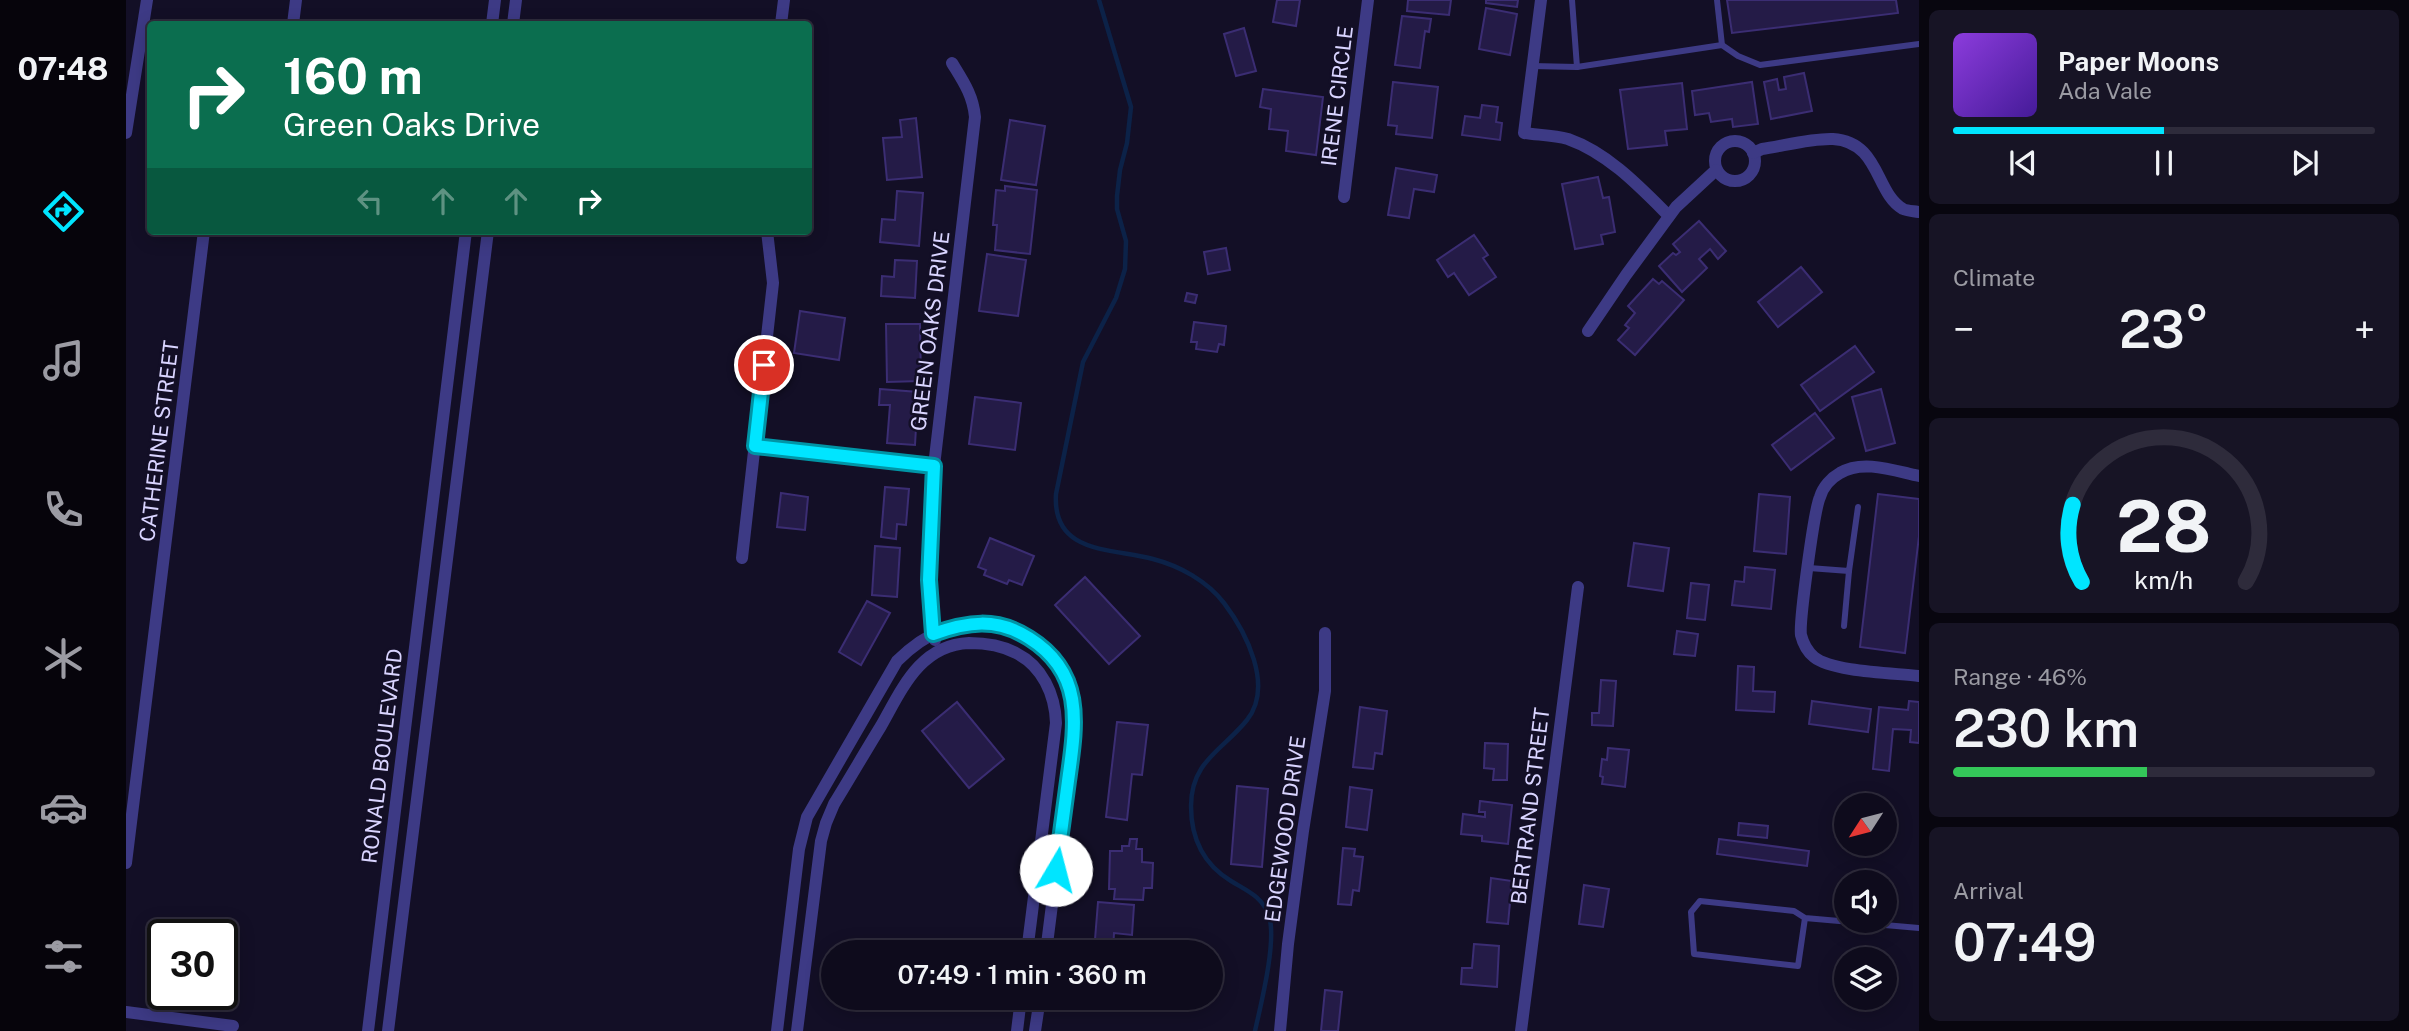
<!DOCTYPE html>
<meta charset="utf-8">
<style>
body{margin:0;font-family:"Public Sans",sans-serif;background:#171425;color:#f1f3f6;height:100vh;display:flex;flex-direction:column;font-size:26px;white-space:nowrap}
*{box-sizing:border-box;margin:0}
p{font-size:23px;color:#9b9ba3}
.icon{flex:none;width:38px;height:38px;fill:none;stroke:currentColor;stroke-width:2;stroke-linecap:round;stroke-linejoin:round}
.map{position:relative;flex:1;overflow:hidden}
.sheet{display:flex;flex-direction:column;gap:10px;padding:10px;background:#08060f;width:490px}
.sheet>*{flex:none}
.guide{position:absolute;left:21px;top:21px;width:665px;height:214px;border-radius:7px;box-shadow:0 4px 18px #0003,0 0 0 2px #2e2b3b;background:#0b6e4f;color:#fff;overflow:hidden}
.needle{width:46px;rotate:234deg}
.fabs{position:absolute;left:1708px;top:793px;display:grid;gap:14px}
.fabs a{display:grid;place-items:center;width:63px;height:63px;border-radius:50%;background:#0e0b1c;box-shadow:0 4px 18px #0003,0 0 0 2px #2e2b3b;font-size:35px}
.speed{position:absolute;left:21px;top:919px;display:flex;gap:14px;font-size:35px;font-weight:700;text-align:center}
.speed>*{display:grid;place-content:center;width:91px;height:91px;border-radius:50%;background:#0e0b1c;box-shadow:0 4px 18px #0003,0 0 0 2px #2e2b3b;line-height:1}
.speed .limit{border:4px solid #111;border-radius:10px;background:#fff;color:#111}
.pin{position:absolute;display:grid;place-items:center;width:60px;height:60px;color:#fff;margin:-30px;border:4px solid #fff;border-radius:50%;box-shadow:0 2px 7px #0007}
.me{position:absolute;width:77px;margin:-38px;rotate:8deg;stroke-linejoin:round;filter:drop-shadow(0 0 5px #0008)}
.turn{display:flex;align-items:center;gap:24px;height:147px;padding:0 21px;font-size:32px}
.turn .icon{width:91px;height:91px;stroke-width:2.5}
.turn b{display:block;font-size:49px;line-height:60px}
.lanes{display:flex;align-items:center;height:66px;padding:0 21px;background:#0003;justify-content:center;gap:35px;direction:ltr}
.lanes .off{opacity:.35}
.big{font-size:52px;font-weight:600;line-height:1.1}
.sheet .widget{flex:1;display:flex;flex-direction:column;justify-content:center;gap:10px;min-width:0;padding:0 24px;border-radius:10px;background:#171425}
.sheet .dial{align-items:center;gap:0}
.dial svg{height:182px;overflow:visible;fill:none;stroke:#2e2b3b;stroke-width:7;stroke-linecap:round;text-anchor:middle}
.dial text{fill:#f1f3f6;stroke:none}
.song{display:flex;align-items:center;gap:21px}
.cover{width:84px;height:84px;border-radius:10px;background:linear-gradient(135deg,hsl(270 70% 55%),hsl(260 70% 35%))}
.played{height:7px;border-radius:4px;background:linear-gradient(90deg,#00e5ff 50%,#2e2b3b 50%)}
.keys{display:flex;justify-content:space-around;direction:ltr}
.heat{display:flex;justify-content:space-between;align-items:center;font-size:38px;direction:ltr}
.charge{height:10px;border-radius:5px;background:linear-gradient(90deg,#34c759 46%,#2e2b3b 0)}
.trip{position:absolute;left:695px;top:940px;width:402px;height:70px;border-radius:35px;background:#0e0b1c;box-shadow:0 4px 18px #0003,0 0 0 2px #2e2b3b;font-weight:600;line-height:70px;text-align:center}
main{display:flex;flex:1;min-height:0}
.tabs{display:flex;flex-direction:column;width:126px;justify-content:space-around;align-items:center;background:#06040b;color:#9b9ba3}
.tabs .icon{width:49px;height:49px}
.tabs .selected{color:#00e5ff}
.tabs b{font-size:32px;color:#f1f3f6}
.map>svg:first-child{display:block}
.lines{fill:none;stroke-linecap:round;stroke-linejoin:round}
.stream{stroke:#0c2248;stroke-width:4.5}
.building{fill:#241b47;stroke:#3b2d73;stroke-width:2}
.service{stroke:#3d3a85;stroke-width:6}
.minor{stroke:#3d3a85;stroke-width:12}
.route-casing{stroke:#0095a6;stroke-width:18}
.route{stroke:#00e5ff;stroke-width:12}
.labels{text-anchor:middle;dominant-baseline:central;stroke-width:5;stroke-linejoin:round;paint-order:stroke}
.street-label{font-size:21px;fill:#d9d4ff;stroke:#130f26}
</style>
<main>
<nav class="tabs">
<b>07:48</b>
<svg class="icon selected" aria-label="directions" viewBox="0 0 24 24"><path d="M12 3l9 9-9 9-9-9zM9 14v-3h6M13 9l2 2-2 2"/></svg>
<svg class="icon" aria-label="music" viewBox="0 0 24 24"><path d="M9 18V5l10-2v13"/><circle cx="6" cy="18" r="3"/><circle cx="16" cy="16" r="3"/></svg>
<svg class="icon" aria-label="phone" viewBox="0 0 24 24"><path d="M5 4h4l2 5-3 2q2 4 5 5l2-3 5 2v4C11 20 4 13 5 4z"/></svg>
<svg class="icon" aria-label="climate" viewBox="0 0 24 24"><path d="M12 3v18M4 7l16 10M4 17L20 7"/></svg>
<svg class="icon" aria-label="car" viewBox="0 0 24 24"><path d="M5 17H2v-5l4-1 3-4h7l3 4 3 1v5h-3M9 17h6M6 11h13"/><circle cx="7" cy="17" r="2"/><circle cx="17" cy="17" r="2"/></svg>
<svg class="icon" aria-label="filters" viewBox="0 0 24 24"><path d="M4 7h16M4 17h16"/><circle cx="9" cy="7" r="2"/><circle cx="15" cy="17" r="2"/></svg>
</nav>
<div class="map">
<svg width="1793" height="1031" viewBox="0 0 1793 1031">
<rect width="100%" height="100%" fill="#130f26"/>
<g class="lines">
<path class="stream" d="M 973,0 L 1005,107 L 1001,143 L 994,170 L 991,196 L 991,209 L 1000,241 L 999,269 L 990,298 L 957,362 L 930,494 C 926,555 987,548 1027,559 C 1054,566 1081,581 1098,603 C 1120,632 1148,686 1121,720 C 1097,750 1065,761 1065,806 C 1065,839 1077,864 1105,881 C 1121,891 1136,896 1143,916 C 1151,941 1135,1004 1129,1031"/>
</g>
<g class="building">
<polygon points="1151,0 1174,0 1170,26 1147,22"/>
<polygon points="1282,0 1325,0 1323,15 1281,11"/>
<polygon points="1360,0 1392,0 1391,7 1360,3"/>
<polygon points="1601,0 1770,0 1772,13 1606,33"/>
<polygon points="1360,8 1391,14 1384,55 1353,49"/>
<polygon points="1276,16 1305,19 1303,32 1299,31 1294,68 1269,65"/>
<polygon points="1118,28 1130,71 1110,76 1098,34"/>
<polygon points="1678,73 1686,111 1645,119 1638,82 1651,79 1653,90 1660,89 1658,77"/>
<polygon points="1267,82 1312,87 1306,138 1270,134 1271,126 1262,125"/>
<polygon points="1626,82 1632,124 1607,127 1606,119 1585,122 1583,113 1569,115 1566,91"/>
<polygon points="1556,83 1561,129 1539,131 1541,145 1502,149 1494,90"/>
<polygon points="1137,89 1197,97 1190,155 1160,151 1162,131 1143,129 1145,109 1134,107"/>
<polygon points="1356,105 1372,107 1370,122 1376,123 1374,140 1336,135 1339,116 1354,118"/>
<polygon points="790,118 796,177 761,180 757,138 776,137 774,120"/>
<polygon points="884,120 919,126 910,185 875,180"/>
<polygon points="1270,168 1311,175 1308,192 1288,189 1283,218 1262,215"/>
<polygon points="1472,177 1477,198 1483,197 1489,232 1475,235 1477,244 1449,249 1436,184"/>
<polygon points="879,186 911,190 904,254 869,250 871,225 867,225 870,190 879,191"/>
<polygon points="771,191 797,193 793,246 754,242 756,219 769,220"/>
<polygon points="1573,221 1600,251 1592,259 1584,249 1573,259 1581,268 1556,292 1533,266 1547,253 1550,255 1554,252 1547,244"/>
<polygon points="1348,235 1362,255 1357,258 1370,277 1343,295 1328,273 1322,277 1311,260"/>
<polygon points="1100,248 1104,270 1082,274 1078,252"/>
<polygon points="861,254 900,260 892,316 853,311"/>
<polygon points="769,260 791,261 789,298 755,296 756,276 768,277"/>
<polygon points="1675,267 1696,292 1652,327 1632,302"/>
<polygon points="1527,279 1533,284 1536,281 1558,300 1509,355 1492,340 1503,328 1499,325 1509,313 1502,306"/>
<polygon points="1061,293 1071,295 1069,303 1059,301"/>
<polygon points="674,311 719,318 713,360 668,353"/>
<polygon points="1068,322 1100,326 1098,345 1093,344 1091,352 1070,349 1071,342 1065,342"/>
<polygon points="760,324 794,324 795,381 761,382"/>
<polygon points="1729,346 1748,372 1694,411 1675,385"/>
<polygon points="754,389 792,392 789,445 761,443 764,405 753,405"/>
<polygon points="1755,389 1769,443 1740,451 1726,397"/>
<polygon points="849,397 895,403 889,450 843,444"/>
<polygon points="1689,413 1708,438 1665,470 1646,445"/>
<polygon points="759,487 783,489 780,525 771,524 770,539 755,537"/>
<polygon points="655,493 682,497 679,530 651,527"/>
<polygon points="1633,494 1664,497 1660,554 1628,551"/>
<polygon points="1752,494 1793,499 1793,536 1779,653 1734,647"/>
<polygon points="864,538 908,556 896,585 883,580 881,584 858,575 860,570 852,567"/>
<polygon points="1508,543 1543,548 1537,591 1502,586"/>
<polygon points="749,546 774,548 771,597 746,595"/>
<polygon points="1619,567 1649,570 1645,609 1606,605 1609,581 1618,582"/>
<polygon points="959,577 1014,636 983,664 929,605"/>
<polygon points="1565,583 1583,585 1579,620 1561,618"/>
<polygon points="741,601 764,613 735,665 713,652"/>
<polygon points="1551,631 1572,634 1569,656 1548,654"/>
<polygon points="1612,666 1628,667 1627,691 1649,692 1648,712 1610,710"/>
<polygon points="1475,680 1490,681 1487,726 1466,725 1466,713 1473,713"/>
<polygon points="1686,701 1745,709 1742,732 1683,724"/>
<polygon points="1783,701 1793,702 1793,743 1784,742 1785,730 1767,729 1763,771 1747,769 1753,707 1782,710"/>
<polygon points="831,702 878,759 843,788 796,731"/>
<polygon points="1234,707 1261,711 1256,754 1249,753 1247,769 1227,767"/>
<polygon points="991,722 1022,725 1016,775 1006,774 1001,820 980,817"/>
<polygon points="1359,743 1382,744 1381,780 1367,780 1368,769 1358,768"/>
<polygon points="1482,748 1503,750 1499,787 1476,784 1477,777 1474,776 1476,759 1481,760"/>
<polygon points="1111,786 1142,789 1136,867 1105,864"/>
<polygon points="1224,787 1246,790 1241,830 1220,827"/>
<polygon points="1354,801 1386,805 1382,844 1356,841 1356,836 1335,834 1337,814 1359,817 1359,812 1353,812"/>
<polygon points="1613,823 1642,826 1641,838 1612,835"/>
<polygon points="1004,839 1011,839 1010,849 1016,849 1016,862 1027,863 1026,888 1018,888 1017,900 988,899 989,889 983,889 984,851 996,851 996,846 1003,846"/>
<polygon points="1593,839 1683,851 1681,866 1591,854"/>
<polygon points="1217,848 1229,849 1228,856 1237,857 1233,891 1227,890 1225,905 1212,904"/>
<polygon points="1365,878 1386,881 1382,924 1361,922"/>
<polygon points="1458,885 1483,889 1477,927 1453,924"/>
<polygon points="972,902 1008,905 1006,935 988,933 987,952 968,952"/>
<polygon points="1348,944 1373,946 1371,987 1335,984 1336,968 1346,968"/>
<polygon points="1199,990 1216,992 1212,1031 1195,1031"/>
</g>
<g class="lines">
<g class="service">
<polyline points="1596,45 1612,56 1634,65 1793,44"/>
<polyline points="1406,66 1451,67 1446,0"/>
<polyline points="1451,67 1596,45 1591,0"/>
<polyline points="1683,568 1723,571 1732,507"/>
<polyline points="1718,626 1723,571"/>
<polyline points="1679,918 1672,966 1568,954 1565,912 1574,901 1668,911 1679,918 1793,928"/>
</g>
<g class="minor">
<path d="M 1415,0 L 1398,133 C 1411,135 1428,135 1442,139 C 1482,153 1514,187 1543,216"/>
<polyline points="167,24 170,0"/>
<polyline points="366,24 369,0"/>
<polyline points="387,24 390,0"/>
<polyline points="655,24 658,0"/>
<polyline points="0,133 21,0"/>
<circle cx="1609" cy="161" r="20"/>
<path d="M 1627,153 L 1636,149 C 1657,146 1686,138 1707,139 C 1754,142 1749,193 1777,209 C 1781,211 1788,211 1793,212"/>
<polyline points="1218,197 1242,0"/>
<polyline points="1462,331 1500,275 1550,207 1590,170"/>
<polyline points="629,446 808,466"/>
<path d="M 1793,476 C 1769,471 1737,459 1714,473 C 1705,478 1697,487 1694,497 C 1688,510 1673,623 1675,635 C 1677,643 1682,652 1688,657 C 1706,672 1769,673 1793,676"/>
<polyline points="616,558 647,283 641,231"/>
<path d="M 809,640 L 804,625 L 803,580 L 808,466 L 849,117 C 847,95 837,81 826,63"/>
<polyline points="0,863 78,231"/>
<polyline points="0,1012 107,1026"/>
<polyline points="242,1031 340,231"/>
<polyline points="262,1031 362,231"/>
<path d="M 651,1031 L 673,849 L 681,817 L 771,661 C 798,634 838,613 877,626 C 905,635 931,654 943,683 C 958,721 944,770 938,810 C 932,857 926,905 920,952"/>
<path d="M 671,1031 L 695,841 L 700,823 L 708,804 C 724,778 739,752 755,726 C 776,689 794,645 843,643 C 859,643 875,645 890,653 C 916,666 929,694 930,723 L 901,952"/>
<polyline points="891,1031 895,998"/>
<polyline points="909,1031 914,998"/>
<polyline points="1154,1031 1162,944 1177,831 1199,691 1199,633"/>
<polyline points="1395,1031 1452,587"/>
</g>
</g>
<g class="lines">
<g class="route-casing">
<path id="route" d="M 638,365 L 629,446 L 808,466 L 803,580 L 807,634 C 841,622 870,617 903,638 C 959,673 950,724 942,781 C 938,811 934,841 930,870"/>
</g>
<use href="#route" class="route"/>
</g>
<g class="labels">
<g class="street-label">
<text transform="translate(1211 96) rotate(-83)">IRENE CIRCLE</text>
<text transform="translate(804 331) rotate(-83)">GREEN OAKS DRIVE</text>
<text transform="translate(33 441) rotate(-83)">CATHERINE STREET</text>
<text transform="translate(256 756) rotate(-83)">RONALD BOULEVARD</text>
<text transform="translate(1404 806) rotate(-83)">BERTRAND STREET</text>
<text transform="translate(1159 829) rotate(-82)">EDGEWOOD DRIVE</text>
</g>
</g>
</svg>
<div class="fabs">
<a><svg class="needle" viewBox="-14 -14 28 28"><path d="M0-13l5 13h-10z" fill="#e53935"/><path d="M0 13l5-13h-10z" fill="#9b9ba3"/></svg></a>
<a><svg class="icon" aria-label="sound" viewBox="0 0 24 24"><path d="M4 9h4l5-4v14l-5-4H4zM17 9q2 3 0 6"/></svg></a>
<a><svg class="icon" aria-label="layers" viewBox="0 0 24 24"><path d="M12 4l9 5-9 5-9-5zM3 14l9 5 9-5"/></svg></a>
</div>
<div class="speed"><div class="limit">30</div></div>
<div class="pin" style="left:638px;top:365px;background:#d93025"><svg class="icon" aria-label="arrive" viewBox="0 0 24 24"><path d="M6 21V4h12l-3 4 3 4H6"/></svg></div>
<svg class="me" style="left:930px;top:870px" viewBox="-20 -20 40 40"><circle r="19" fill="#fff"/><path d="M0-13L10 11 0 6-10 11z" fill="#00e5ff"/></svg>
<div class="trip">07:49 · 1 min · 360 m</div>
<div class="guide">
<div class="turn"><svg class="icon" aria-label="right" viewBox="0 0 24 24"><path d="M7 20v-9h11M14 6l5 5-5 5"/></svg><div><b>160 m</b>Green Oaks Drive</div></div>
<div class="lanes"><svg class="icon off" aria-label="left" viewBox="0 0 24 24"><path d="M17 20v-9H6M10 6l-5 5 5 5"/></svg><svg class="icon off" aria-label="ahead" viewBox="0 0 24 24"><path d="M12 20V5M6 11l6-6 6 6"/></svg><svg class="icon off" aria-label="ahead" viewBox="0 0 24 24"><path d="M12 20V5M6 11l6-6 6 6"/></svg><svg class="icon" aria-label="right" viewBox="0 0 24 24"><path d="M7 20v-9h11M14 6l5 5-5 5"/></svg></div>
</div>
</div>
<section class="sheet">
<div class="widget">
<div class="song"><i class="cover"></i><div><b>Paper Moons</b><p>Ada Vale</p></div></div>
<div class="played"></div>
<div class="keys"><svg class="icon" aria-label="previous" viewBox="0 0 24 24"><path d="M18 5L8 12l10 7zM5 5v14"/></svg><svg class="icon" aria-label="pause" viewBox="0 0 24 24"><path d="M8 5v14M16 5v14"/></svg><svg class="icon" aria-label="next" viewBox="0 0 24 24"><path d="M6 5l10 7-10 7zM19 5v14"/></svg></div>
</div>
<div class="widget"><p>Climate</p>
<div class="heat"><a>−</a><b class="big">23°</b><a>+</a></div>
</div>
<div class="widget dial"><svg viewBox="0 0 100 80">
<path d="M14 69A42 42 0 1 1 86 69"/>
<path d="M14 69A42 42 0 0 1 10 35" stroke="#00e5ff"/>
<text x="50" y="56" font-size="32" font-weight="700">28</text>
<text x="50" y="72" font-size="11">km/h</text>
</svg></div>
<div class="widget"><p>Range · 46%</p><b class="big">230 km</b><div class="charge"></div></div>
<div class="widget"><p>Arrival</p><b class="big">07:49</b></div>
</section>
</main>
